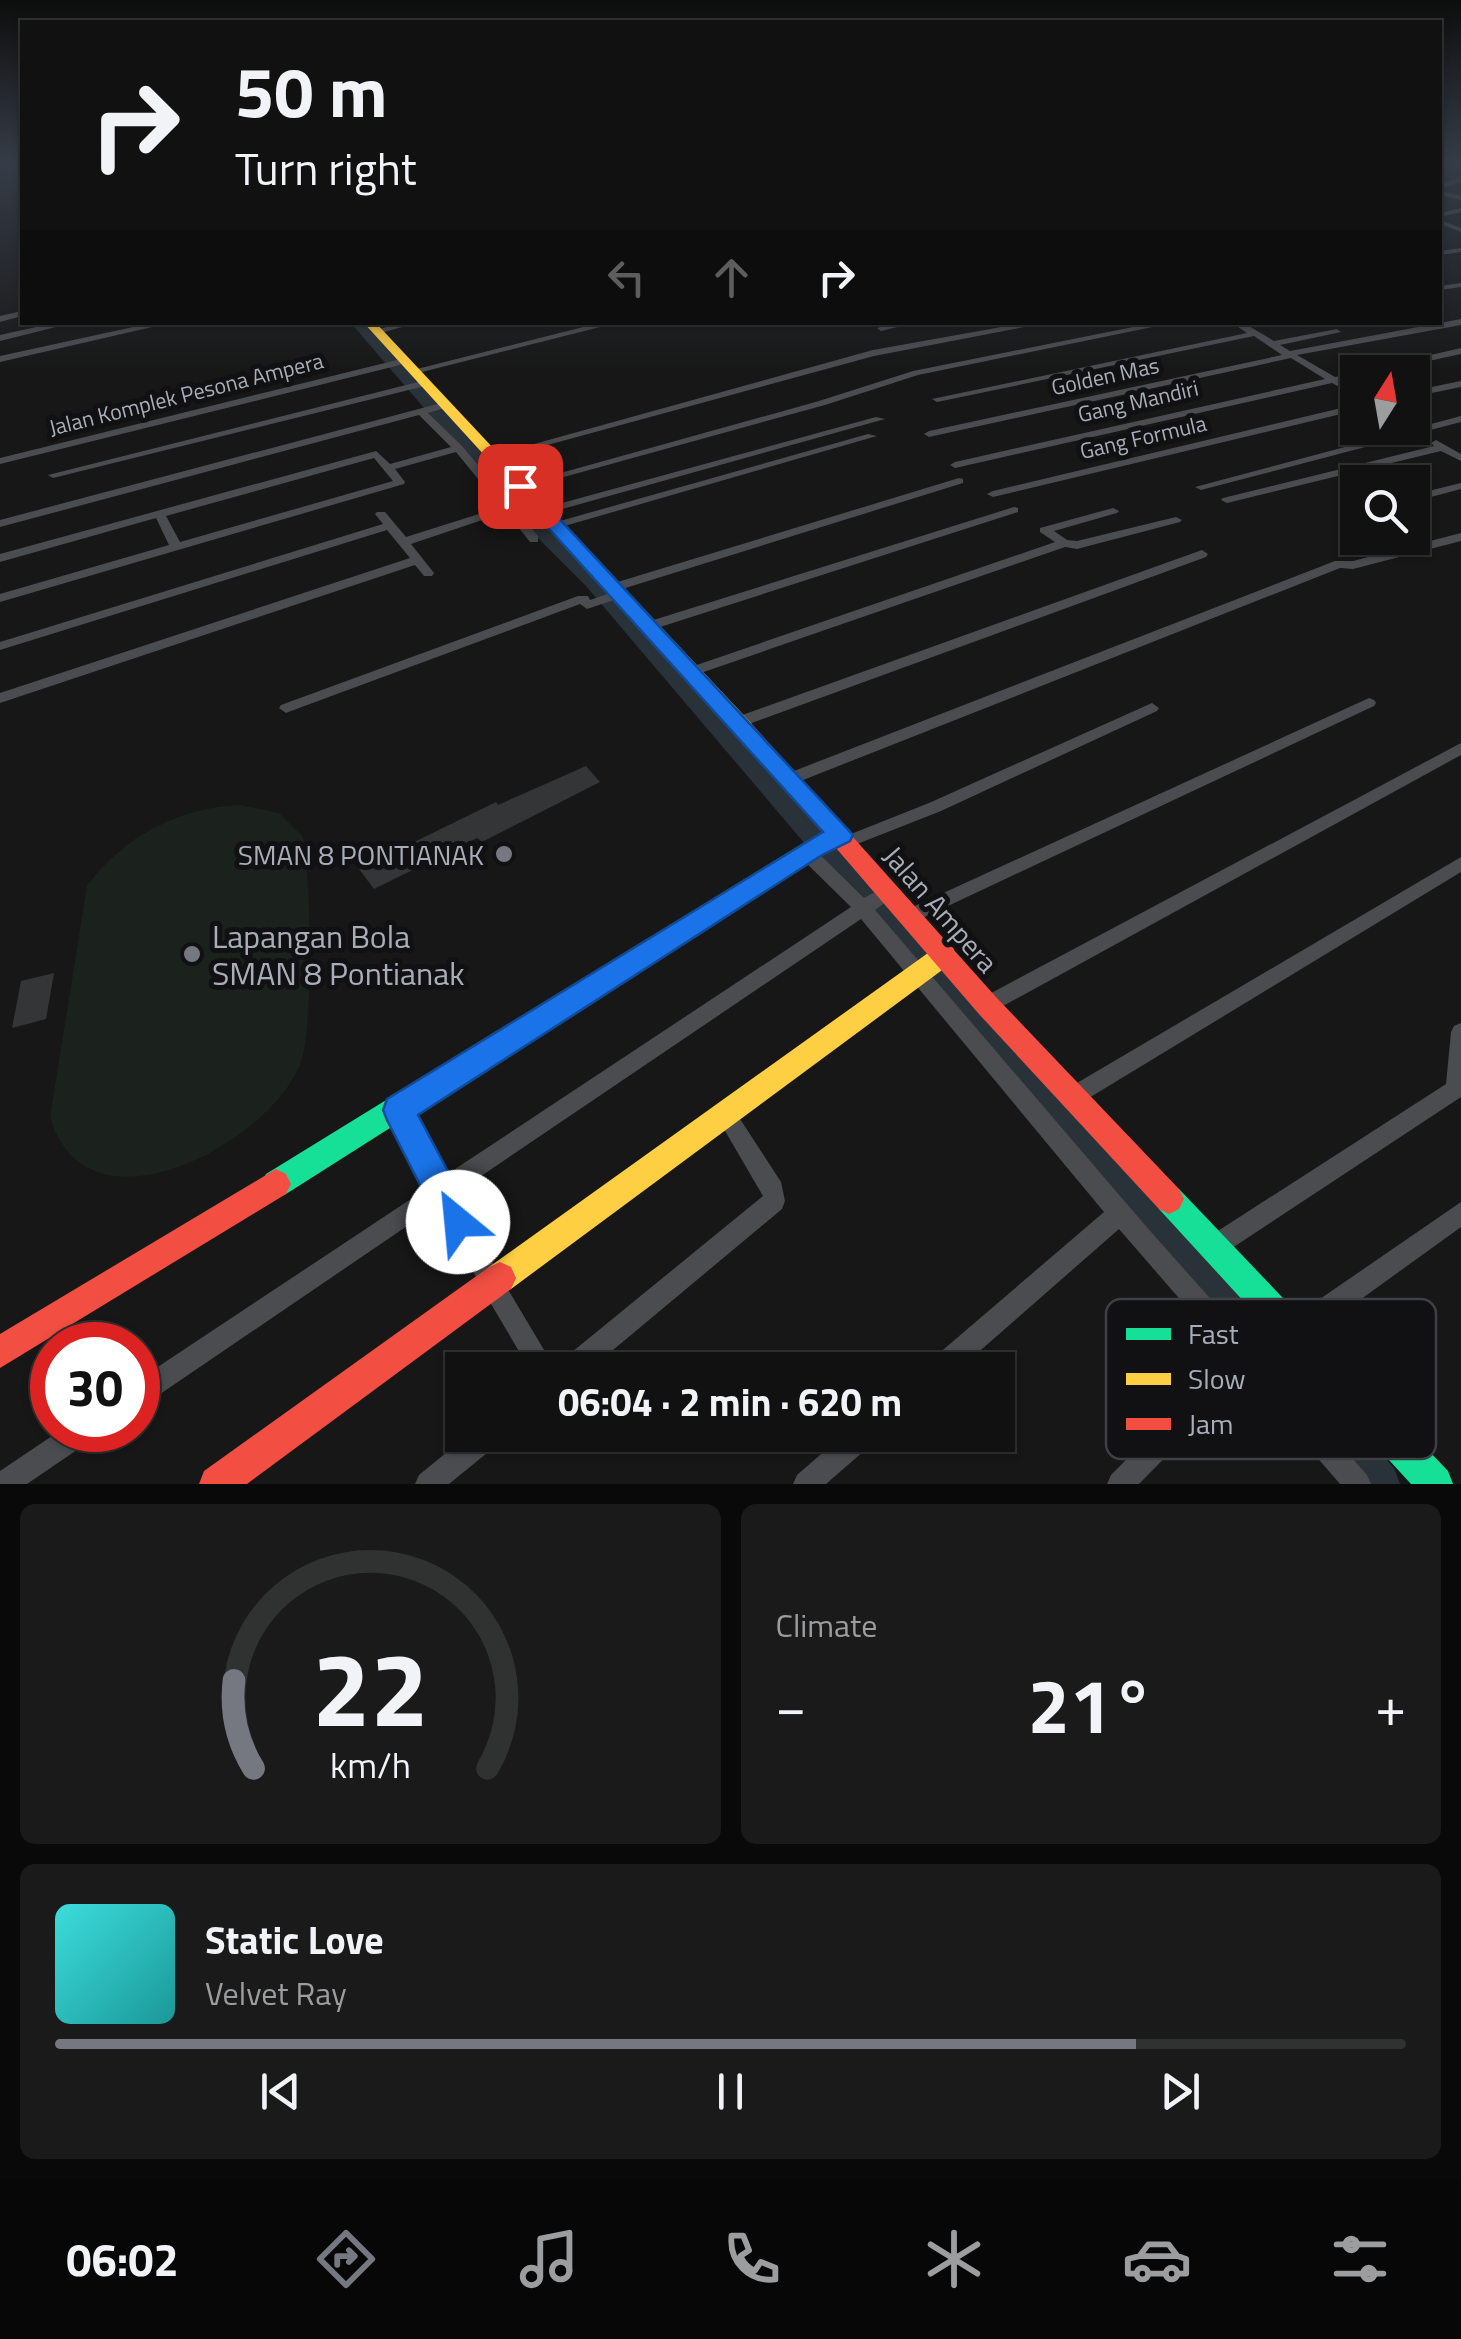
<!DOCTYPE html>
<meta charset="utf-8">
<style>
body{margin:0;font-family:"Titillium Web",sans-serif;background:#1a1a1a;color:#f1f3f6;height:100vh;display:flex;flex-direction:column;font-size:38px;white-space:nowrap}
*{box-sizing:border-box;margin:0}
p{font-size:32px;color:#9c9d9f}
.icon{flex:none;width:55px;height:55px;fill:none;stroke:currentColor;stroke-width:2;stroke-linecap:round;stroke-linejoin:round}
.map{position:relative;height:1484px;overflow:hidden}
.details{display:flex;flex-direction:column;gap:20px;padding:20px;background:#090909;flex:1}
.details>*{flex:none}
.top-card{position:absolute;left:20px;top:20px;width:1422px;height:305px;border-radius:0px;box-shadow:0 2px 8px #0004,0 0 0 2px #303131;background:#111;color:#f1f3f6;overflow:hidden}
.needle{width:65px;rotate:11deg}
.tools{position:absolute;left:1340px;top:355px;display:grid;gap:20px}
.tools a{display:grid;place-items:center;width:90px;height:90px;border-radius:0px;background:#111;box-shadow:0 2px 8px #0004,0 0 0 2px #303131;font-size:50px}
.speed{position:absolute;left:30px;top:1322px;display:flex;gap:20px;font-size:50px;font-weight:700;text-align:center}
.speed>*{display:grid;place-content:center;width:130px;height:130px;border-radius:50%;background:#111;box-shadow:0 2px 8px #0004,0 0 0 2px #303131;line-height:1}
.speed .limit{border:15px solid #d22;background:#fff;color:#111}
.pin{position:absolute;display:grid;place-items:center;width:85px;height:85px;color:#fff;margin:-42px;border-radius:20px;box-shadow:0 5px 15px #0006}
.me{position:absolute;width:110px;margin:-55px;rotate:332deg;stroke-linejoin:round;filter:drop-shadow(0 0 8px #0008)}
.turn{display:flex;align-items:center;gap:35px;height:210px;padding:0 50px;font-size:45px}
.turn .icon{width:130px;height:130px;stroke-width:2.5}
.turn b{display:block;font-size:70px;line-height:85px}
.lanes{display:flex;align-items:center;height:95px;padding:0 50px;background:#0003;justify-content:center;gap:50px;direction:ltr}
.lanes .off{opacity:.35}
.big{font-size:75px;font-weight:700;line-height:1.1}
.details .tile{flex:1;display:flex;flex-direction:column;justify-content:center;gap:15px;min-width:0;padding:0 35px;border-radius:15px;background:#1a1a1a}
.details .dial{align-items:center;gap:0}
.dial svg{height:260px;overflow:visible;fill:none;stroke:#303131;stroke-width:7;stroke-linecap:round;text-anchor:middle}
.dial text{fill:#f1f3f6;stroke:none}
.song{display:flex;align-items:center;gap:30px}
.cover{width:120px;height:120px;border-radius:15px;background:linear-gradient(135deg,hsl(180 70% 55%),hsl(180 70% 35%))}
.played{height:10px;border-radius:5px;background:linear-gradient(90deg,#757880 80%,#303131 80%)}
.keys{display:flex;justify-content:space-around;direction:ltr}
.heat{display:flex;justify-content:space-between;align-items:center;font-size:55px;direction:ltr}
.details .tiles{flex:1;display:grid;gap:20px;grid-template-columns:1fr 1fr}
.tile:last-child{grid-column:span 2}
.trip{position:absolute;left:445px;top:1352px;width:570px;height:100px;border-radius:0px;background:#111;box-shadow:0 2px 8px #0004,0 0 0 2px #303131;font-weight:700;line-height:100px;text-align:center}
.tabs{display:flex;height:160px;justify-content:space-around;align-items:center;background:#070707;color:#9c9d9f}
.tabs .icon{width:70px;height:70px}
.tabs .on{color:#757880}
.tabs b{font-size:45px;color:#f1f3f6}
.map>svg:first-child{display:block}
.green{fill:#1b211c}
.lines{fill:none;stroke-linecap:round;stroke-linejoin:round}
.river{fill:#2a3239;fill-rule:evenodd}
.building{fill:#343537}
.street{fill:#4b4c50;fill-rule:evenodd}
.fast{fill:#16e098;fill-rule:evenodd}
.slow{fill:#ffcf43;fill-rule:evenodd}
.jam{fill:#f24e42;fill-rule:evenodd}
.route{fill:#1a73e8;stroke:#114b97;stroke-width:2.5}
.poi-dot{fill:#757880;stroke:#111113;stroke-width:4}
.labels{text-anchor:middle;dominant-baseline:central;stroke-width:10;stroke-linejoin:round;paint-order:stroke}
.far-street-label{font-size:22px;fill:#a8adb8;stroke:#111113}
.poi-label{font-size:28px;fill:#a8adb8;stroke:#111113;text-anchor:end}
.street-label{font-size:28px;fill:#a8adb8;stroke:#111113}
.near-poi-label{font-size:32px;fill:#a8adb8;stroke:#111113;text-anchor:start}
.key{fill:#111113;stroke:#3e4045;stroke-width:2.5}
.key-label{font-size:28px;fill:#a8adb8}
</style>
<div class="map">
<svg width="1461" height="1484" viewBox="0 0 1461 1484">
<rect width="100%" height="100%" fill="#171717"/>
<path class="green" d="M 240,805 L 279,813 L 303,837 C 311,875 314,1031 300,1065 C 266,1146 86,1241 50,1117 L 87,886 C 122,837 180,807 240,805 Z"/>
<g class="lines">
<polygon class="river" points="350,322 365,322 538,516 600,578 1394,1468 1400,1484 1349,1484 586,586 524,524"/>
</g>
<g class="building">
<polygon points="586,766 600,782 482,842 477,838 374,889 359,869 496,802 498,805"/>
<polygon points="54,973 46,1019 12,1028 21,981"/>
</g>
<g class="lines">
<g class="street">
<polygon points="1449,162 1458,162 1440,168 1440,164"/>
<polygon points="1461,178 1461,182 1440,188 1440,184"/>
<polygon points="1440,191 1461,196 1461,200 1440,195"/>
<polygon points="1461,208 1461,212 1440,217 1440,213"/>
<polygon points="1440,220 1461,228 1461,232 1440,224"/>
<polygon points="1461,248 1461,252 1440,255 1440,251"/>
<polygon points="1461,283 1461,287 1440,290 1440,286"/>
<polygon points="22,311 22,316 0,322 0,316"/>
<polygon points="1461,319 1461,325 1297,355 1335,377 1461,348 1461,354 1378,372 1358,372 1358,377 1342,381 1358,390 1358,397 1332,383 955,468 950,465 955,462 1325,379 1291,358 929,437 924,434 929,431 1282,355 1254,336 937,402 932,399 1247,333 1231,322 1242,322 1274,341 1337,329 1341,332 1280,345 1290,351"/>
<polygon points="58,322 76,322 0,341 0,335"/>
<polygon points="156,322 174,322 0,362 0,356"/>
<polygon points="403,322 420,322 377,334 373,331"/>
<polygon points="603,322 620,322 414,374 409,371"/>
<polygon points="897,322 918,322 881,331 877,328"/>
<polygon points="1029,322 1050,322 874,356 496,459 487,457 873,350"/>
<polygon points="1158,322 1177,322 918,375 825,405 524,488 516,488 514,486 819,401 913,371"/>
<polygon points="397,360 402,363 400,365 0,464 0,458"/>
<polygon points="422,381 425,382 425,386 53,478 48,475"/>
<polygon points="1461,381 1461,387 1412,397 1412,391"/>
<path d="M 445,402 L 450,405 L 448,407 L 428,413 L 462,446 L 538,536 L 538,542 L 530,542 L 506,512 L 411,544 L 434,573 L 432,576 L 424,576 L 415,565 L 0,703 L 0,693 L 410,558 L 387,530 L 0,650 L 0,642 L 383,524 L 375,514 L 377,512 L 385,512 L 406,537 L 501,507 L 456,452 L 395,469 L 405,482 L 404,484 L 0,602 L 0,594 L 169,545 L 156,518 L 0,562 L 0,554 L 376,451 L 390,464 L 451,447 L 419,415 L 0,527 L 0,520 ZM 374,458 L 393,481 L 180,542 L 166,516 Z"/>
<polygon points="1358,404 1358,410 993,497 987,494 993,491"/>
<polygon points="1461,416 1461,422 1201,490 1195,487"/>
<polygon points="876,417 885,419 548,513 544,514 538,511 540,509"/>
<polygon points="868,434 877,436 561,527 553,527 551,525 553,523"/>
<polygon points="1436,440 1461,454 1461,461 1441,451 1227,503 1221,500 1223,498 1434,446 1431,443"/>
<polygon points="959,478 963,479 963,483 619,590 611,590 609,587 611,584"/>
<polygon points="1461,483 1461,489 1412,502 1412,495"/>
<polygon points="1014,507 1018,508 1018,512 654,629 644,629 642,626 644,623"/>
<polygon points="1113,508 1119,511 1117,513 1054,531 1067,540 1077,541 1176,517 1182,520 1180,522 1077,549 1065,547 698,674 688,674 686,671 688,668 1055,542 1040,532 1040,528"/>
<polygon points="1461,533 1461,541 1353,569 1340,568 793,784 781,784 779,780 781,776 1335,561 1353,561"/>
<polygon points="1202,550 1208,554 1206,557 741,727 731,727 729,723 731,719"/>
<polygon points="613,592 619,596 617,599 587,609 580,604 291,711 286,713 279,708 281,705 578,596 588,596 590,600"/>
<polygon points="1369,698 1374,700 1376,703 1374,706 916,921 910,923 904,921 901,916 904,911"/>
<polygon points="1152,703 1159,708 1157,711 941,811 847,848 841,846 839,842 841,838 929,803"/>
<polygon points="1461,743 1461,755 994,1011 987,1013 980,1011 977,1005 980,999"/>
<polygon points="806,846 812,847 864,898 881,889 887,891 890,896 887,901 875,910 1144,1224 1367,1475 1371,1484 1340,1484 1246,1375 1139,1484 1107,1484 1111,1475 1229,1356 1119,1229 958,1370 927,1370 930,1361 1104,1212 861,919 456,1193 500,1276 556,1370 530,1370 484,1292 438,1205 147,1403 138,1406 138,1380 429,1187 392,1116 389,1109 392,1102 399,1099 406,1102 446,1175 851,907 800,857 798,852 800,847"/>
<polygon points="1461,857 1461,872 1079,1104 1072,1107 1065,1104 1062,1097 1065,1090"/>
<polygon points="1461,1023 1461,1097 1223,1254 1215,1257 1207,1254 1204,1246 1207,1238 1446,1084 1451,1032 1454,1026"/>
<polygon points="724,1102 731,1105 781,1182 785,1201 782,1209 589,1370 558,1370 561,1361 763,1196 714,1112 717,1105"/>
<polygon points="1461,1202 1461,1227 1303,1341 1294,1344 1285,1341 1282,1332 1285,1323"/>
<polygon points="61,1430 97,1430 93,1439 27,1484 0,1484 0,1471"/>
<polygon points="468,1435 502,1435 498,1444 449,1484 415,1484 419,1475"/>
<polygon points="843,1435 876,1435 872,1444 826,1484 793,1484 797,1475"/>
</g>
<g class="fast">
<polygon points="841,827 849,829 852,835 849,841 821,854 286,1194 276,1199 266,1194 261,1184 266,1174 805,842"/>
<polygon points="1169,1184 1179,1189 1448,1471 1453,1484 1411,1484 1159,1209 1154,1199 1159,1189"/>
</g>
<g class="slow">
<polygon points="363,322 375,322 751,723 754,728 751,733 737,733"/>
<polygon points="944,945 953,948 956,955 953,962 511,1289 500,1294 489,1289 484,1278 489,1267 935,948"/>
</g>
<g class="jam">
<polygon points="744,721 751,723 996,997 1179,1189 1184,1199 1179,1209 1169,1214 1159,1209 978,1013 737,733 734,728 737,723"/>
<polygon points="276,1169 286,1174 291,1184 286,1194 0,1368 0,1334"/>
<polygon points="500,1262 511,1267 516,1278 511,1289 247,1484 199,1484 204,1471 489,1267"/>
</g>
</g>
<linearGradient id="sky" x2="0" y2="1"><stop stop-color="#0d0d0d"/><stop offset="0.44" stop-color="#363c47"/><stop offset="1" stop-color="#363c47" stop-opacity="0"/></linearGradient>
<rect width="1461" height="370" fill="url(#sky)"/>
<polygon class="route" points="520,481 526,483 853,835 850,841 822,855 418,1115 475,1222 470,1234 458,1239 445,1234 387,1120 383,1110 387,1099 823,832 514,490 512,486"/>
<g class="poi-dot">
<circle cx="504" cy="854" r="10"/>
<circle cx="192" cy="954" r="10"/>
</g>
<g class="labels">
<g class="far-street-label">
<text transform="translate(1105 376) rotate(-12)">Golden Mas</text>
<text transform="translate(186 394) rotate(-14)">Jalan Komplek Pesona Ampera</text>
<text transform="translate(1138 401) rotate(-13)">Gang Mandiri</text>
<text transform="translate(1143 437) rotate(-13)">Gang Formula</text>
</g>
<g class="poi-label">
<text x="484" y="854">SMAN 8 PONTIANAK</text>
</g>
<g class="street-label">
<text transform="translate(941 909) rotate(49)">Jalan Ampera</text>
</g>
<g class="near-poi-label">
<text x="212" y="936">Lapangan Bola<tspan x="212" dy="37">SMAN 8 Pontianak</tspan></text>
</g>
</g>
<rect x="1106" y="1299" width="330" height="160" rx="15" class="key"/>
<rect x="1126" y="1328" width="45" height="12" fill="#16e098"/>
<rect x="1126" y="1373" width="45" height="12" fill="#ffcf43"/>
<rect x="1126" y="1418" width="45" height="12" fill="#f24e42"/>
<g class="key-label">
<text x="1188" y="1344">Fast</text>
<text x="1188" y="1389">Slow</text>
<text x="1188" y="1434">Jam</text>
</g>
</svg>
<div class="tools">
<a><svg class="needle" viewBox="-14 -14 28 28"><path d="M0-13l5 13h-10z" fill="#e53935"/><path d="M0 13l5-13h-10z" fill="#9c9d9f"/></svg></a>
<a><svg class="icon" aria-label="search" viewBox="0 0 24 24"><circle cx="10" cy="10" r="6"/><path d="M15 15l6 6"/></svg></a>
</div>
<div class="speed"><div class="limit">30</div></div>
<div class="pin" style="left:520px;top:486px;background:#d93025"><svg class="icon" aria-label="arrive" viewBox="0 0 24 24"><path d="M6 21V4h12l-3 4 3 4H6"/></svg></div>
<svg class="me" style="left:458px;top:1222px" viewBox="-20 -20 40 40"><circle r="19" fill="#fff"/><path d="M0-13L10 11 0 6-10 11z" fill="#1a73e8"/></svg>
<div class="trip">06:04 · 2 min · 620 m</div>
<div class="top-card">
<div class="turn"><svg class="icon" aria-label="right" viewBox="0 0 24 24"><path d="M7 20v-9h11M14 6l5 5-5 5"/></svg><div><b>50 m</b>Turn right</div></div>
<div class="lanes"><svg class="icon off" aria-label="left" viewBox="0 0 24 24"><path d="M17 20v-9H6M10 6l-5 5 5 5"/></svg><svg class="icon off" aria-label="ahead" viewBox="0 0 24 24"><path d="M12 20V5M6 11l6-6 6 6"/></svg><svg class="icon" aria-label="right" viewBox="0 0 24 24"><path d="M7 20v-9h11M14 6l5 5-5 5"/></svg></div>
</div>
</div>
<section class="details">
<div class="tiles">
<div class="tile dial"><svg viewBox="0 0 100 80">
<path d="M14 69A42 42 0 1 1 86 69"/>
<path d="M14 69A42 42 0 0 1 8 42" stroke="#757880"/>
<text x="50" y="56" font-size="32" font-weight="700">22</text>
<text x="50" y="72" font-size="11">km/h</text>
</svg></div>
<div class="tile"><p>Climate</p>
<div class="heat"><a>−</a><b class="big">21°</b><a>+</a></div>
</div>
<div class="tile">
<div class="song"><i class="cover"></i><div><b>Static Love</b><p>Velvet Ray</p></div></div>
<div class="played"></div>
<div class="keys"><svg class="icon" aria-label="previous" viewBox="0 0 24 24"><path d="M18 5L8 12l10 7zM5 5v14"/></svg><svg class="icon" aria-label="pause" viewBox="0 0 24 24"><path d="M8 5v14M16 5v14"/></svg><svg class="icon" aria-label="next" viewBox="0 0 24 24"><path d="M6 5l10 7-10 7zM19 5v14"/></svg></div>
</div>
</div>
</section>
<nav class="tabs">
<b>06:02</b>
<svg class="icon on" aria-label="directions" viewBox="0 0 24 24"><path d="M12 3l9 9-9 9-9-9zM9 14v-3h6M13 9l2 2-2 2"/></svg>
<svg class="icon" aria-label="music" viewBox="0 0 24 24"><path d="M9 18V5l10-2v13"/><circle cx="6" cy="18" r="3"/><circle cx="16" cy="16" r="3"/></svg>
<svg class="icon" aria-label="phone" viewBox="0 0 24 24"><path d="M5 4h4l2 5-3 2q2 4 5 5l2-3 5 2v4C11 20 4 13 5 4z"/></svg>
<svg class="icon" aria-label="climate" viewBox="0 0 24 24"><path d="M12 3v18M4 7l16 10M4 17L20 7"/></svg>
<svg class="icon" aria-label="car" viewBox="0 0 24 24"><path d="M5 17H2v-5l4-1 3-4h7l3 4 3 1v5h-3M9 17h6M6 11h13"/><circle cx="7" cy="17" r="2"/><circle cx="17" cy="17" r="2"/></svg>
<svg class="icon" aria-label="filters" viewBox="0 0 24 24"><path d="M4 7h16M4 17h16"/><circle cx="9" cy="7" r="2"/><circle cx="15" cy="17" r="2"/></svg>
</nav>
